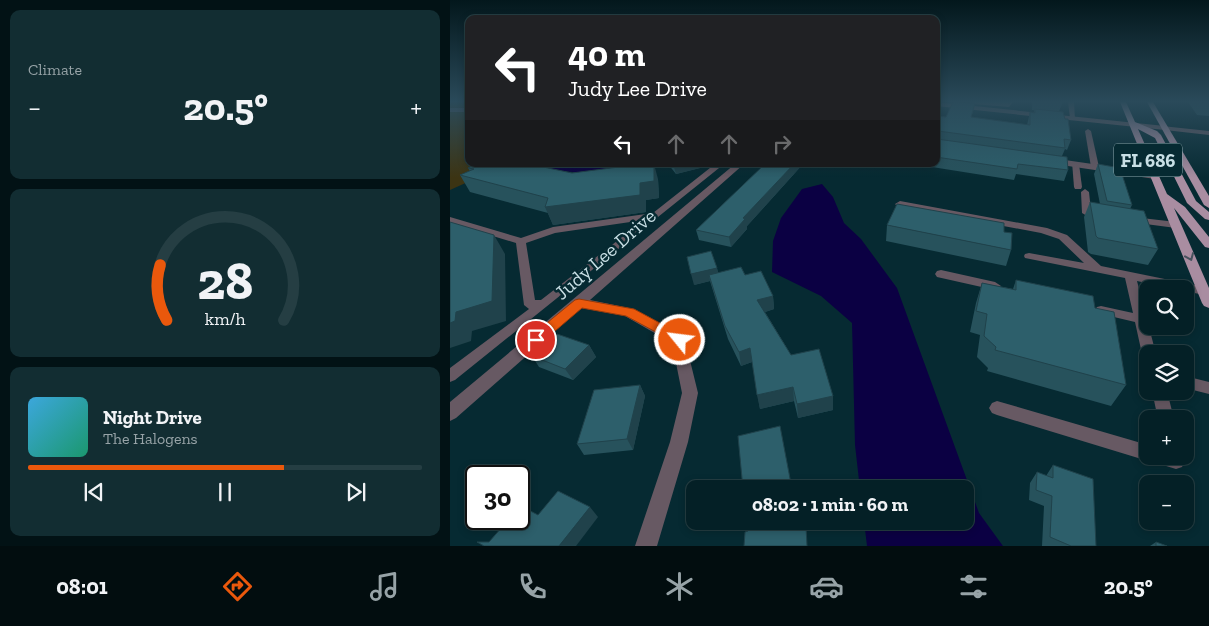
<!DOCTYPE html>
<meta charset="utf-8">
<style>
body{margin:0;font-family:"Zilla Slab",serif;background:#122d32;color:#f1f3f6;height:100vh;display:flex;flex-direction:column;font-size:19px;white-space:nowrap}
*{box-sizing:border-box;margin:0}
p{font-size:16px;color:#97a3a7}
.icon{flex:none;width:28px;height:28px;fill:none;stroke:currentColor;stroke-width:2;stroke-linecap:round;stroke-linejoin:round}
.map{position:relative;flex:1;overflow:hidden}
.side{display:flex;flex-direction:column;gap:10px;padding:10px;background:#021215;width:450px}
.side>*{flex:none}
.banner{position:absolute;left:15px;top:15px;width:475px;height:152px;border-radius:10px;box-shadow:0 2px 8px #0003,0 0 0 1px #253e43;background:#202124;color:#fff;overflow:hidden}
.tools{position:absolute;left:689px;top:280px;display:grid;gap:10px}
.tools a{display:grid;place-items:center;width:55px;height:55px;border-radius:10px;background:#042026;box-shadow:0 2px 8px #0003,0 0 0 1px #253e43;font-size:25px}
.speed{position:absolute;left:15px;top:465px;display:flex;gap:10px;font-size:25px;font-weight:700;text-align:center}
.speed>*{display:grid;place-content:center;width:65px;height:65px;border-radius:50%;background:#042026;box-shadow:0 2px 8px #0003,0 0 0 1px #253e43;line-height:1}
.speed .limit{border:2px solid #111;border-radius:8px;background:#fff;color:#111}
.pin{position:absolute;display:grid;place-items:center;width:42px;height:42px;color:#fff;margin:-21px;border:2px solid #fff;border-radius:50%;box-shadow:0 1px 5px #0007}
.me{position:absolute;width:55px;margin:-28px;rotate:299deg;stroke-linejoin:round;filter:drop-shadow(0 0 4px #0008)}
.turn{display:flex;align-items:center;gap:18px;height:105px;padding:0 20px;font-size:22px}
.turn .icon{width:65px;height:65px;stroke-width:2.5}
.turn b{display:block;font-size:35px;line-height:42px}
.lanes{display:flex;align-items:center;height:48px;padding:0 20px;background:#0003;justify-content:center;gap:25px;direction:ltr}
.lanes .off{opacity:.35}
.big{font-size:38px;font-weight:700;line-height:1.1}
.side .widget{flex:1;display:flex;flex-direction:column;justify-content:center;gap:8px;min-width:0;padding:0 18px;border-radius:10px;background:#122d32}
.side .dial{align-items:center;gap:0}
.dial svg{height:130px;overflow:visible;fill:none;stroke:#253e43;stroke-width:7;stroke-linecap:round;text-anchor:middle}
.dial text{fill:#f1f3f6;stroke:none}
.song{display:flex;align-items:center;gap:15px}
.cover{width:60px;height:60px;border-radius:8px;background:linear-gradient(135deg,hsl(200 70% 55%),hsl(160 70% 35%))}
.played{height:5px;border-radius:2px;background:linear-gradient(90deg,#ea580c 65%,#253e43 65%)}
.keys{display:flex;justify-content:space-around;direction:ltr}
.heat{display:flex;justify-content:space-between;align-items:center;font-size:28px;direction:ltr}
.trip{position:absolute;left:236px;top:480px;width:288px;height:50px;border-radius:10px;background:#042026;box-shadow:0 2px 8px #0003,0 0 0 1px #253e43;font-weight:700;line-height:50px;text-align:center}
.menu{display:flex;height:80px;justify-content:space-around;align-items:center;background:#020d0f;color:#97a3a7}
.menu .icon{width:35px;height:35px}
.menu .on{color:#ea580c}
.menu b{font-size:22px;color:#f1f3f6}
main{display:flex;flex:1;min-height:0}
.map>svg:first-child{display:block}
.green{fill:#3c3413}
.water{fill:#0b0043}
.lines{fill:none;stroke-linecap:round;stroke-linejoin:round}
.service{fill:#675963;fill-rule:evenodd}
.minor{fill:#675963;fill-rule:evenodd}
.tertiary{fill:#675963;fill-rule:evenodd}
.primary{fill:#a98da1;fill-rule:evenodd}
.wall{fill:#27525c}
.shaded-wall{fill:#20424b}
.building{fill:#2d5f6b;stroke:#20424b}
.oneway{stroke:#47525e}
.route{fill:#ea580c;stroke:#983908}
.labels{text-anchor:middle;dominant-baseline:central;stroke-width:5;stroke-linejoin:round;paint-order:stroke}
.shield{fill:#062a32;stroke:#8ea9af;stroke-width:1}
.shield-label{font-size:19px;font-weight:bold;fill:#c8dfe5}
.street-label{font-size:20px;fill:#c8dfe5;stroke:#062a32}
</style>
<main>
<section class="side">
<div class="widget"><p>Climate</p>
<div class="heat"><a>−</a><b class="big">20.5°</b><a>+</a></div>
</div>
<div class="widget dial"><svg viewBox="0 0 100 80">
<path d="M14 69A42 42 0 1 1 86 69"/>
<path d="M14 69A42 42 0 0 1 10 35" stroke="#ea580c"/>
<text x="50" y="56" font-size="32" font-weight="700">28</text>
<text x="50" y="72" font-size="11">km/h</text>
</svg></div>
<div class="widget">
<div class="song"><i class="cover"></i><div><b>Night Drive</b><p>The Halogens</p></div></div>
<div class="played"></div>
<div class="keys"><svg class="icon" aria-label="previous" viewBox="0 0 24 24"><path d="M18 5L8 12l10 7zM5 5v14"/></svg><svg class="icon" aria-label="pause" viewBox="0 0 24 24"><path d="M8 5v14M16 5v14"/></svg><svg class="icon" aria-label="next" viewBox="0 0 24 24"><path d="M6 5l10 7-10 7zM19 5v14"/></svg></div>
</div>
</section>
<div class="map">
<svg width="759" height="546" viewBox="0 0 759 546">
<rect width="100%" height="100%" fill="#062a32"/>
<polygon class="green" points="0,102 19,102 19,164 58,164 0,190"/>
<g class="water">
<polygon points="77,164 195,164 143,174 103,170"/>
<polygon points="372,184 383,197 394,223 411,239 447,288 529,513 553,546 417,546 414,521 515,521 515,489 410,489 405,445 402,323 371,296 322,272 323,241 331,218 352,189"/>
</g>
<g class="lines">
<g class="service">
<polygon points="520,102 563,102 559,107 523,104"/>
<polygon points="618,102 624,102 625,119 620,118"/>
<polygon points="638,129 641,131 649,167 645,169 641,167 635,131"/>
<polygon points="622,162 629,164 632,187 631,189 625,189 624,187"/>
<path d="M 265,164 L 274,164 L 5,380 L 0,382 L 0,368 L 79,309 L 74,305 L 66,243 L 0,223 L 0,217 L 71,238 L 103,227 L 203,213 ZM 194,220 L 91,300 L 85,300 L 76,243 L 105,233 Z"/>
<polygon points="635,189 639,192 641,211 650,213 650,217 637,216 632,213 631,192"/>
<polygon points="450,201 597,228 617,235 651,266 754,287 758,288 759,292 754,295 735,291 735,289 724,289 687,281 706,354 698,354 698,359 694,358 692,354 685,322 647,313 645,310 647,307 651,306 683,313 675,278 575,258 574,256 575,254 579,253 634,263 609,239 591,233 447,206 445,204"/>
<polygon points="683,217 726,222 731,225 726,228 680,222 678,220"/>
<polygon points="491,270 545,282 551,286 545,290 487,277 485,274 487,271"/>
<polygon points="735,376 759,382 759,394 735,388"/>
<polygon points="702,391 717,391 724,419 708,419"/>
<polygon points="547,401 698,445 698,456 734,456 735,461 732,467 726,469 703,462 702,459 698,461 547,415 542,413 539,408 542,403"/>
</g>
<g class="minor">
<polygon points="486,102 715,126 719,128 715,130 486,106"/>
<rect x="0" y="108" width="19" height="4"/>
<polygon points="601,158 705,173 710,176 705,179 598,163 597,161"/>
<polygon points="285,164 294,164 140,300 184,309 234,336 248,393 238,442 207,546 185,546 220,442 232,393 222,343 175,316 131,308 6,418 0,421 0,402"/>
</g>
<polygon class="tertiary" points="712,126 759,131 759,135 715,130 711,128"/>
<g class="primary">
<polygon points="670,102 676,102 685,122 707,131 711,135 746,201 759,212 759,220 755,219 737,203 705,138 688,129 717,194 735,207 759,237 759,248 755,247 724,208 759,288 759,308 754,306 752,303"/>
<polygon points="697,102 703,102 759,196 759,208 754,205"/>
</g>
</g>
<g class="wall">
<polygon points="503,102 519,102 525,103 521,118 577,125 580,112 584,113 584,110 582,110 582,102 613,102 609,111 615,119 621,140 617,150 615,149 612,156 618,170 614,181 566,174 564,180 463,164 486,164 486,116 496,117"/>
<polygon points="738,102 759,102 759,116 747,115"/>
<polygon points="218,164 254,164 249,165 250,168 226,174"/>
<polygon points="315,164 353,164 297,226 297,229 281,247 249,240 246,230"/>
<polygon points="648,164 682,205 680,209 708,249 698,265 641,254 638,252 634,217 640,202 650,204 644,174"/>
<polygon points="18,168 122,173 208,179 209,198 196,200 196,212 103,225 98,213 20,192 10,175 20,171"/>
<polygon points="437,225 561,250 556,266 436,241"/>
<polygon points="267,268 268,273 295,275 323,296 324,309 315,312 341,355 383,396 383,410 348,418 344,401 310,409 302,362 291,366 278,339 260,281 244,285"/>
<polygon points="566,280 645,308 676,385 661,406 537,371 538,368 527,357 530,335 520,332 526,303 532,283 563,289"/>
<polygon points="139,345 146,357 123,380 89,367 82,356"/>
<polygon points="190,385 195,396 183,450 134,455 127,444"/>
<polygon points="603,465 646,546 592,546 594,506 579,500 580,483 587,472 596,476"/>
<polygon points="706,542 717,546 700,546"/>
</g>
<g class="shaded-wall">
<polygon points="204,164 208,179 209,198 196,200 196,212 103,225 95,207 190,183"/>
<polygon points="223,164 254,164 249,165 250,168 226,174"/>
<polygon points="344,164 353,164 297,226 297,229 281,247 279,237 293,218"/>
<polygon points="44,235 55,254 56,321 22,331 21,341 0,348 0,323"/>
<polygon points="267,268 269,279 259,275 260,281 244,285 241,274"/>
<polygon points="323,296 324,309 309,314 307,300"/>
<polygon points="139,345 146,357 123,380 115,369"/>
<polygon points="300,348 302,362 291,366 289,352"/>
<polygon points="190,385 195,396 183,450 177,439"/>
<polygon points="343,387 344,401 310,409 307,395"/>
<polygon points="383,396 383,410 348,418 347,404"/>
<polygon points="140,507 148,517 126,546 109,546"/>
</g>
<g class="building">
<polygon points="503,102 525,103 521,117 580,125 580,112 585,113 585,109 613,112 615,119 618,119 621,140 614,139 615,148 488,131 486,133 486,116 496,117"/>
<polygon points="752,102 759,102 759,104 753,103"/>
<polygon points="486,135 487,139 617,157 618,170 568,164 567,169 486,157"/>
<polygon points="27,164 79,164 122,173 192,164 204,164 204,181 190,183 190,195 95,207 98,198 10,175 24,169 18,168"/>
<polygon points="315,164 344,164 293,218 295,219 279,237 246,230"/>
<polygon points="648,164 670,168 682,205 657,201"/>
<polygon points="640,202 694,211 708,249 648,238 646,236"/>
<polygon points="447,204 554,223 554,232 562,233 561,250 437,225"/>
<polygon points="0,222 44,235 42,301 6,312 5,321 0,323"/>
<polygon points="261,251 267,268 241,274 237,257"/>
<polygon points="291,267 295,275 311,271 323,296 307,300 341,355 369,349 383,396 347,404 343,387 307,395 300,348 289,352 275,326 259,275"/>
<polygon points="566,280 643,296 645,308 664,312 676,385 545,350 546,347 534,336 537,314 526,311 532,283 566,290"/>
<polygon points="107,334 139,345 115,369 82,356"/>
<polygon points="190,385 177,439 127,444 144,390"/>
<polygon points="330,426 342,489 293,489 288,436"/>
<polygon points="603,465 643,479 646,546 621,546 600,537 602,496 586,490 587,472 603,478"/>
<polygon points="108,491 140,507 109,546 34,546 27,542 39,542 59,519 69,519 69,508 71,506 88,515"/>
<polygon points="297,521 348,521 349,527 356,526 357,546 294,546 295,532 298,531"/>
<polygon points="706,542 717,546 706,546"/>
</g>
<defs><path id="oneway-chevron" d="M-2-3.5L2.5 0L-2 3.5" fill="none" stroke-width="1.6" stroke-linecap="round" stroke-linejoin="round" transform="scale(1.25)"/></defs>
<use class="oneway" href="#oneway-chevron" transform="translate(740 257) rotate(67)"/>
<linearGradient id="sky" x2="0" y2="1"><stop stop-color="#03171c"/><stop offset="0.57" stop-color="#2a4a5a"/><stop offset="1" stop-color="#2a4a5a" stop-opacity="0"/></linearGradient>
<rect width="759" height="178" fill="url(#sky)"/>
<polygon class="route" points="129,299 184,309 234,336 236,340 234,344 230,345 176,316 132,308 91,343 81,343 80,340 81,336 125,300"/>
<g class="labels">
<rect class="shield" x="664" y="143.5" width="68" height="33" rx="4"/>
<g class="shield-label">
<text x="698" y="160">FL 686</text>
</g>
<g class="street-label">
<text transform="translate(155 254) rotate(-41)">Judy Lee Drive</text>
</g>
</g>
</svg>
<div class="tools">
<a><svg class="icon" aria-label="search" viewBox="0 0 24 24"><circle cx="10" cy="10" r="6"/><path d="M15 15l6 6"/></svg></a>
<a><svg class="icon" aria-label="layers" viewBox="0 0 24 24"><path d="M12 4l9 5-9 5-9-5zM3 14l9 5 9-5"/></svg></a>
<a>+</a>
<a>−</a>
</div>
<div class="speed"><div class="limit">30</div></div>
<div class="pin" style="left:86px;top:340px;background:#d93025"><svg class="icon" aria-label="arrive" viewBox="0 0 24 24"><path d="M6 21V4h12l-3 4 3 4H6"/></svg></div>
<svg class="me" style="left:230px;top:340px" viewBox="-20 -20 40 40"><circle r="17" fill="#ea580c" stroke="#fff" stroke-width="3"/><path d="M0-11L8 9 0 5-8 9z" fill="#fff"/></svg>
<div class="trip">08:02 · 1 min · 60 m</div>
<div class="banner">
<div class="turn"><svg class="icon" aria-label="left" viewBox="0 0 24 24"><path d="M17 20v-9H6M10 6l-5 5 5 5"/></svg><div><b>40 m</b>Judy Lee Drive</div></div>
<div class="lanes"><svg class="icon" aria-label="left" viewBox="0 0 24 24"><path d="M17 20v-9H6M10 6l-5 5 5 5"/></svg><svg class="icon off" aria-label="ahead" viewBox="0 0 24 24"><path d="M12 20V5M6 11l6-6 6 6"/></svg><svg class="icon off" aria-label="ahead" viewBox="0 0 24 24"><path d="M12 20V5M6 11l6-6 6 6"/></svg><svg class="icon off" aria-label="right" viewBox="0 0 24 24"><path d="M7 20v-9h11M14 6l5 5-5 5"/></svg></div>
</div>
</div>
</main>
<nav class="menu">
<b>08:01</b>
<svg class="icon on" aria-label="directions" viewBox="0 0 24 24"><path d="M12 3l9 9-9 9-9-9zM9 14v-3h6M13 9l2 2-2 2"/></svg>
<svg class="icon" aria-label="music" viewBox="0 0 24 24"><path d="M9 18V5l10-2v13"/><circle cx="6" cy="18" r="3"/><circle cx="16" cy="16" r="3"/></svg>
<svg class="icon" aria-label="phone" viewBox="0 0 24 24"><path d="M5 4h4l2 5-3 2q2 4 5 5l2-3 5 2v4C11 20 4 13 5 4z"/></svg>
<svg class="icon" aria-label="climate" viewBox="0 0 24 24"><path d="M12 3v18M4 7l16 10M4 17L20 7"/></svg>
<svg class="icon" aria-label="car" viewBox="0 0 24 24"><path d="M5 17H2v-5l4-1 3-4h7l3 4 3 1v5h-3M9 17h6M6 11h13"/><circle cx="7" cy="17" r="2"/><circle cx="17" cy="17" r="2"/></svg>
<svg class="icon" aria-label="filters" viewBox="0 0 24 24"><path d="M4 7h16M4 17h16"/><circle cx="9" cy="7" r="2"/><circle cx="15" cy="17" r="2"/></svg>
<b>20.5°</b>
</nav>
